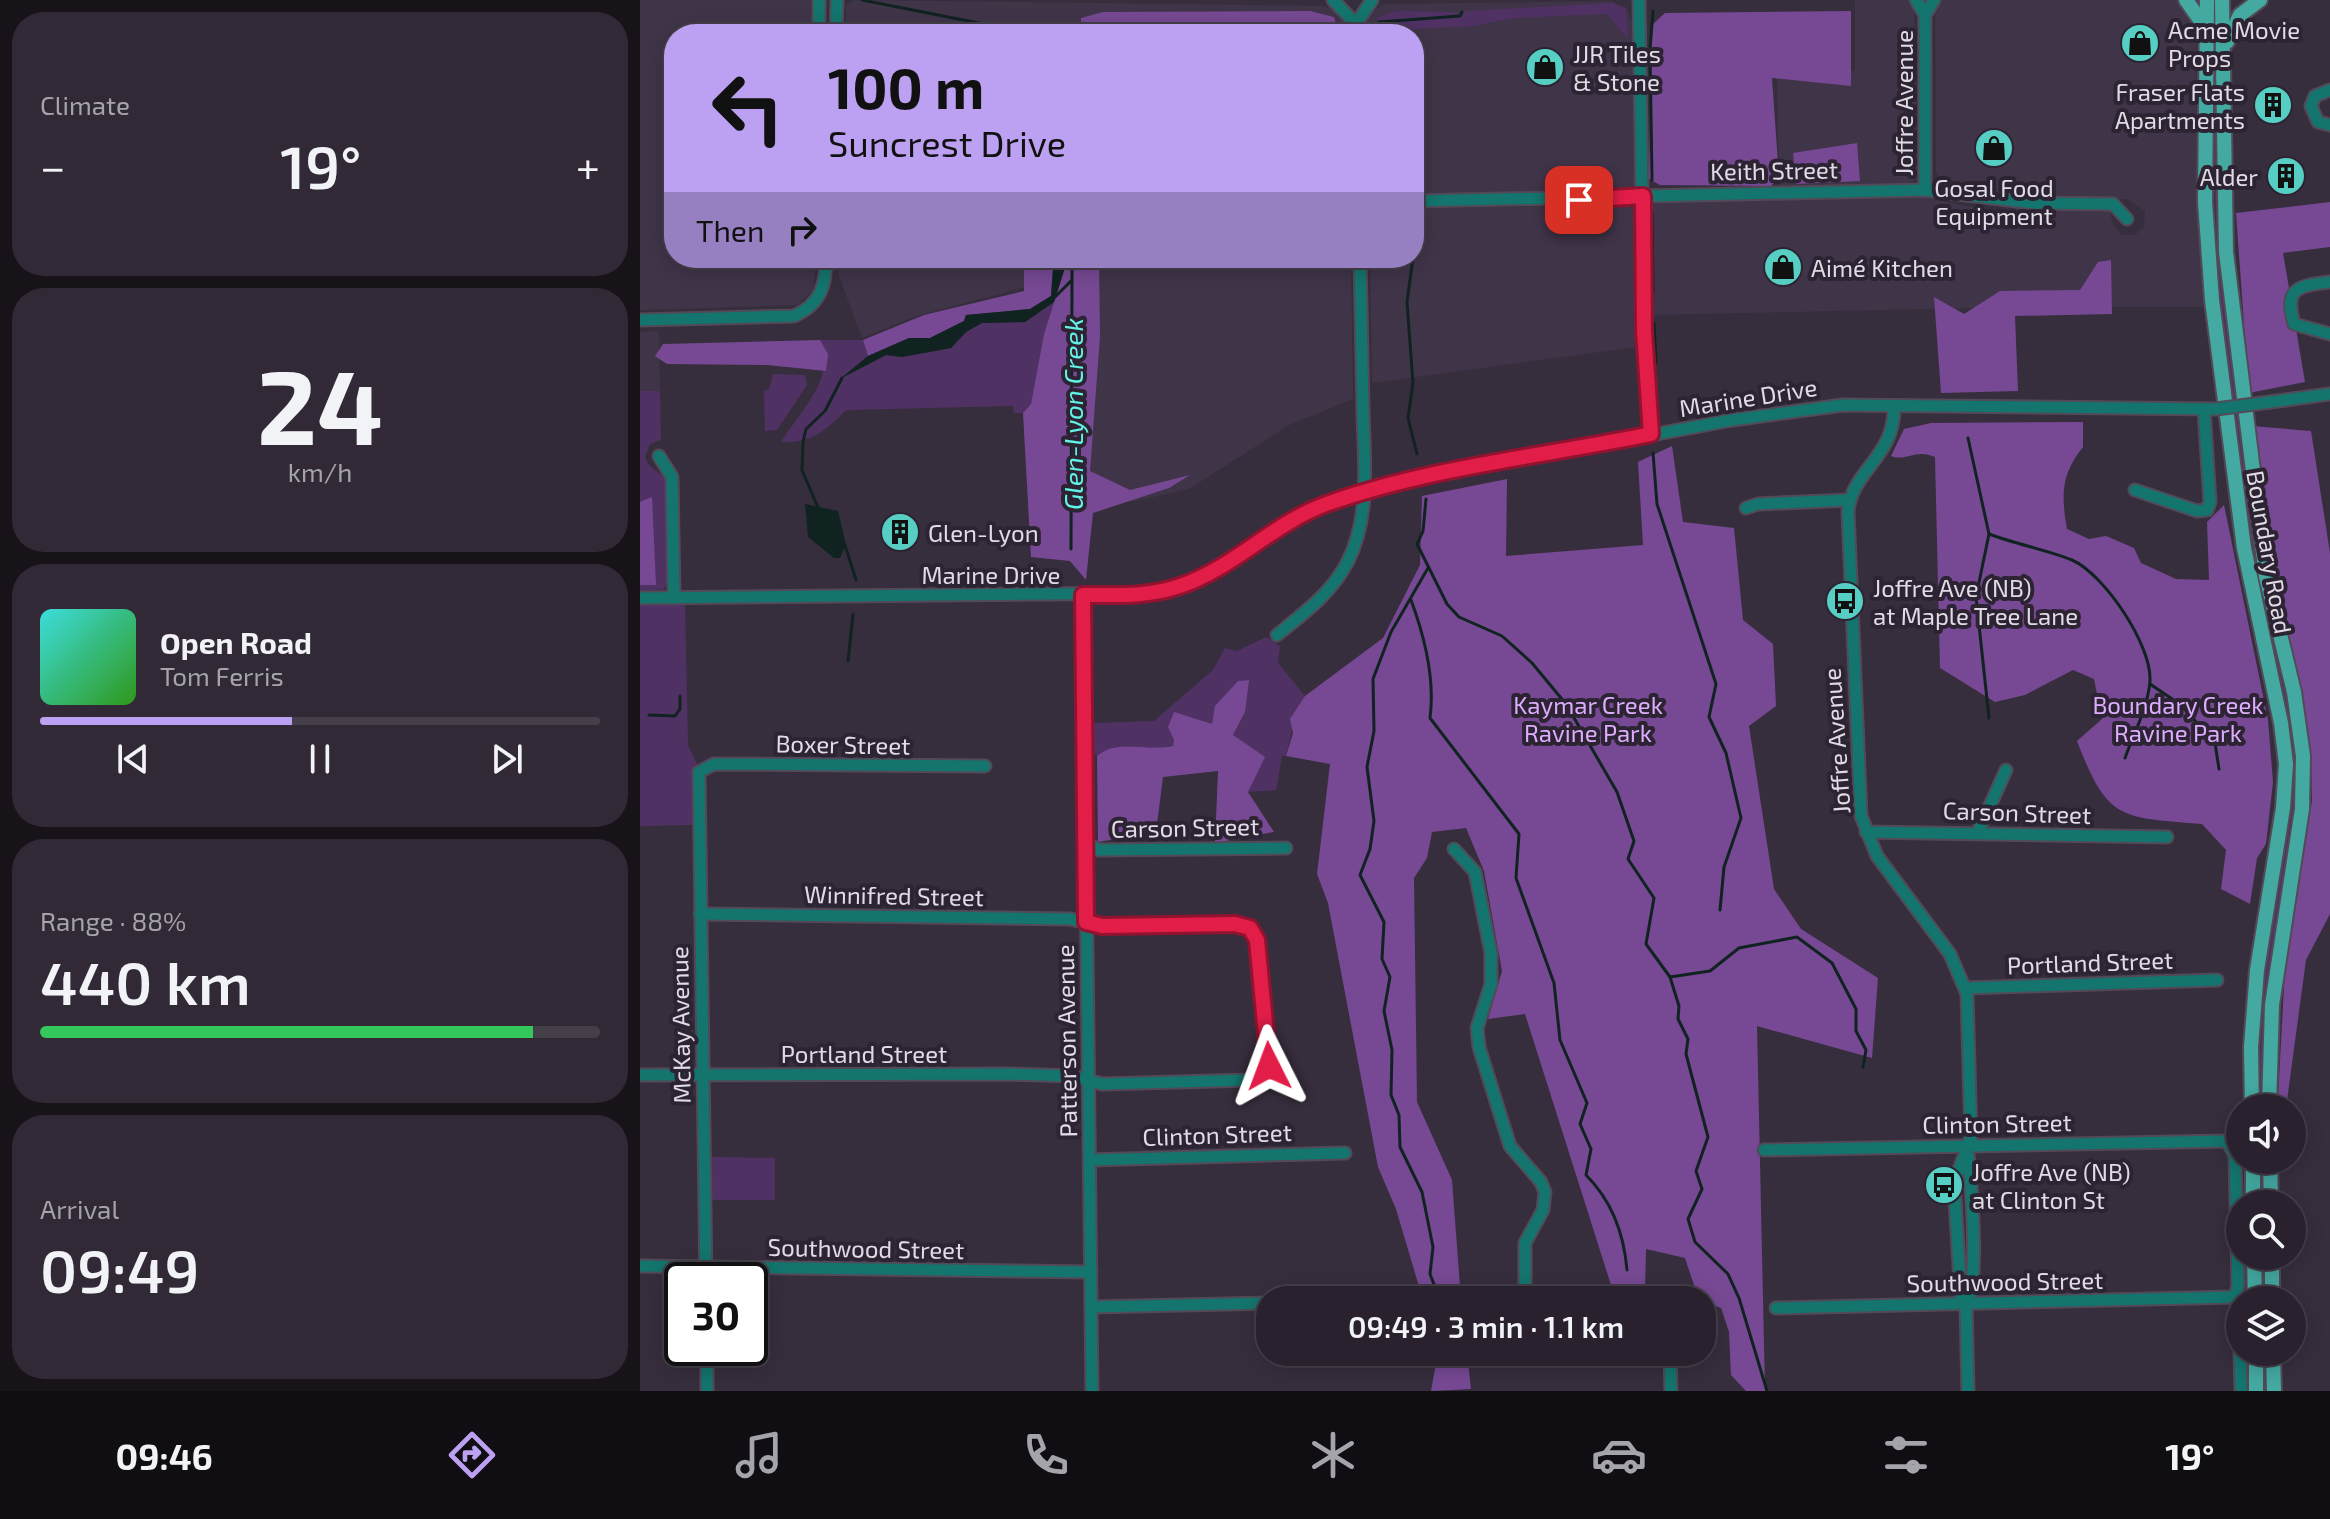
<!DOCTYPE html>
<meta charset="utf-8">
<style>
body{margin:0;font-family:"Exo 2",sans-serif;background:#312a36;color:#f1f3f6;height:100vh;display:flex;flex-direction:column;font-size:30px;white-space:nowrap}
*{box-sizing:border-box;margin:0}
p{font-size:26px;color:#a5a4aa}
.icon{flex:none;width:44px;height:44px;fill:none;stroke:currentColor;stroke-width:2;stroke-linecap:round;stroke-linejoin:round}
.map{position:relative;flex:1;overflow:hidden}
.drawer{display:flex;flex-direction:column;gap:12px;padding:12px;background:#171319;width:640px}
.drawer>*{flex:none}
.hud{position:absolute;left:24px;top:24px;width:760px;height:244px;border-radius:32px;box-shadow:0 4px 20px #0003,0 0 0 2px #453f4a;background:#bca0f2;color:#111;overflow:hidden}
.tools{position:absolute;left:1586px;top:1094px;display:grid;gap:16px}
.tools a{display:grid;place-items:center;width:80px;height:80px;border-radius:50%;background:#29222e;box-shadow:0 4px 20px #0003,0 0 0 2px #453f4a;font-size:40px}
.speed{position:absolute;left:24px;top:1262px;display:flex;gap:16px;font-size:40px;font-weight:700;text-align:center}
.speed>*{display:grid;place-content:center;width:104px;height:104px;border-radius:50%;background:#29222e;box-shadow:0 4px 20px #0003,0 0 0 2px #453f4a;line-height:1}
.speed .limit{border:4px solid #111;border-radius:12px;background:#fff;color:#111}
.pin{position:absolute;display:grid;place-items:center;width:68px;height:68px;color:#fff;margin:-34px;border-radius:16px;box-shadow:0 4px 12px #0006}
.me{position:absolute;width:88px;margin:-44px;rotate:357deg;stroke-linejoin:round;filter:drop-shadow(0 0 6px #0008)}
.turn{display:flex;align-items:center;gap:28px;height:168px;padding:0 32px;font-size:36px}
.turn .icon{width:104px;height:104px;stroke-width:2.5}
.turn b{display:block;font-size:56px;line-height:68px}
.then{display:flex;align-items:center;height:76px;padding:0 32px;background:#0003;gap:16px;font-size:30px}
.big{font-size:60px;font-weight:600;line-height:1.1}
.drawer .card{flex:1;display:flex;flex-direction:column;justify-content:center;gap:12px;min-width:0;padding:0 28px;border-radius:32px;background:#312a36}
.drawer .dial{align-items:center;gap:0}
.dial b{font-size:104px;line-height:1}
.song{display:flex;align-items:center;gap:24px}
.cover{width:96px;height:96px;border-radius:12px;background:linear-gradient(135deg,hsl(180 70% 55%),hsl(110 70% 35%))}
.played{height:8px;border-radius:4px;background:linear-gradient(90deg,#bca0f2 45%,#453f4a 45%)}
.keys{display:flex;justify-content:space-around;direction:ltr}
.heat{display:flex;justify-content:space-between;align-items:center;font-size:44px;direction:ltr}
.charge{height:12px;border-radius:6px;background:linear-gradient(90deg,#34c759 88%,#453f4a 0)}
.trip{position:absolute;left:616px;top:1286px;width:460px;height:80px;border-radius:32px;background:#29222e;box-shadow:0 4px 20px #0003,0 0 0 2px #453f4a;font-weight:600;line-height:80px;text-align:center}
.menu{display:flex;height:128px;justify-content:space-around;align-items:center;background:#100e12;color:#a5a4aa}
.menu .icon{width:56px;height:56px}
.menu .selected{color:#bca0f2}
.menu b{font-size:36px;color:#f1f3f6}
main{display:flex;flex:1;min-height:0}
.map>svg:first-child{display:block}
.built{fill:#403449}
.green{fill:#503164}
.forest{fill:#774994}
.water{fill:#102321}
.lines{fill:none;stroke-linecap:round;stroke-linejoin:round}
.stream{stroke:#102321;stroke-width:3}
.minor-casing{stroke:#524a58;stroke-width:15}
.major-casing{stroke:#524a58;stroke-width:18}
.minor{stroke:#13756d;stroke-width:11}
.major{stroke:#44aaa1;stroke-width:14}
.minor-bridge-casing{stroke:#524a58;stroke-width:15;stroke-linecap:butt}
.minor-bridge{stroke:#13756d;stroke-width:11}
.route-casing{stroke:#92132f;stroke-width:20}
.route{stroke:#e11d48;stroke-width:14}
.labels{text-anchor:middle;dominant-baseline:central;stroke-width:8;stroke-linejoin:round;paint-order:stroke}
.poi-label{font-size:24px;fill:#e1dbe5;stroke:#2d2433;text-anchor:start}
.street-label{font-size:24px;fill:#e1dbe5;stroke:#2d2433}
.park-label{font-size:24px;fill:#deacff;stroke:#2d2433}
.water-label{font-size:26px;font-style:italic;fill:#62f3e6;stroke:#2d2433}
</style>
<main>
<section class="drawer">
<div class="card"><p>Climate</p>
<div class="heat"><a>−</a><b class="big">19°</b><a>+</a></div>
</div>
<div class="card dial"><b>24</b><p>km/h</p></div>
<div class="card">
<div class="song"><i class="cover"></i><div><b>Open Road</b><p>Tom Ferris</p></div></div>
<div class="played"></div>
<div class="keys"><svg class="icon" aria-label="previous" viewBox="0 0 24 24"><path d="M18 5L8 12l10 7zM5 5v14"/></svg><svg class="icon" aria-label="pause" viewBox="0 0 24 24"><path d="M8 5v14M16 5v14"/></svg><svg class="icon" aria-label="next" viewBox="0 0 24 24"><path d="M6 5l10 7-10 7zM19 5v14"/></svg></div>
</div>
<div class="card"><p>Range · 88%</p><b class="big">440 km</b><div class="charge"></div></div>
<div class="card"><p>Arrival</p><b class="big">09:49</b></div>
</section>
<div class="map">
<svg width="1690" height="1391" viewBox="0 0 1690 1391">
<rect width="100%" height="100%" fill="#372e3d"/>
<g class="built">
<polygon points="0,0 171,0 172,34 34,34 34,258 176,258 173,290 157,305 0,310"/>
<polygon points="214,0 682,6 695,9 707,20 708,34 206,34 206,6"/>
<polygon points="1215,0 1270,0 1274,4 1278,179 1265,185 1139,187 1137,72 1215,71"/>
<polygon points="1300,0 1539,0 1544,3 1552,18 1556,43 1557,201 1565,307 1376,307 1011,315 1008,214 1011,206 1018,201 1283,197 1341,209 1469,208 1473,225 1482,235 1495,235 1504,227 1505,211 1488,199 1403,201 1342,186 1300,182 1296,172 1295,5"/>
<polygon points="971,1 987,8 995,32 997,182 992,188 774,196 774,34 727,34 728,13 746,4"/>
<polygon points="989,205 997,215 996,347 732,383 730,258 774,258 774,208"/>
<polygon points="199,258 711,258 713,399 649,425 549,489 495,501 438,503 433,289 382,288 276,316 222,338 198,273"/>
<polygon points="19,331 20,391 0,391 0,332"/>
</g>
<g class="green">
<polygon points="972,3 986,9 988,39 967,14 874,18 833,26 756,30 735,18 757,11 819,12 816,15 819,18 826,11"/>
<polygon points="1572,128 1577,129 1581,244 1656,724 1660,769 1624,1108 1618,1108 1623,985 1650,815 1653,757 1647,712 1611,546 1579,294"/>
<path d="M 414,302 L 404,334 L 391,404 L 383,413 L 374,413 L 373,406 L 206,410 C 184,432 172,443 141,442 C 159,413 199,374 180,340 L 223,340 L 228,356 L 203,377 L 246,355 L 262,357 L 311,348 L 326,332 L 342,323 L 385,322 Z"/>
<polygon points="133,374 165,375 167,385 137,430 125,431 124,391 129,389"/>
<path d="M 0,391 L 20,391 L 21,440 L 10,444 L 5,456 C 8,471 22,470 27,483 L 28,580 L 24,589 L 0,592 Z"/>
<polygon points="0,604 45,604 48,746 58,766 53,774 53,825 0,826"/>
<path d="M 626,637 L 640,646 L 638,663 L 665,696 C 652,714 652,734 646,756 L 642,756 L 636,790 L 608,792 L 593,736 L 605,712 L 608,680 L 598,681 L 576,706 L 572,725 L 556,721 L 534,740 L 533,746 C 508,752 477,738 457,756 L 452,750 L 454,723 L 514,721 L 573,670 L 585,648 L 597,651 Z"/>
<polygon points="70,1157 135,1158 135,1200 71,1200"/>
</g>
<g class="forest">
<polygon points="670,11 694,17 699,34 441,34 441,18 463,12"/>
<polygon points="1211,11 1211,86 1132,78 1139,178 1131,186 1020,185 1009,179 1011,26 1025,13"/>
<polygon points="1217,143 1220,181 1156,184 1153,153"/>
<polygon points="1690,202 1690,247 1643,253 1665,382 1609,393 1596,213"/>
<polygon points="384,258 418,258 413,269 411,296 390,309 326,315 324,321 290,338 269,338 228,356 223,340 284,315 384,291"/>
<polygon points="428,258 459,258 460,336 450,471 490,490 550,475 529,488 453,513 446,580 430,561 391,557 383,413 391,404 404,334"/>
<polygon points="1471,260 1472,314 1375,316 1378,391 1301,393 1294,297 1324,314 1360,291 1440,290 1458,262"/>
<polygon points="180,340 188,354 186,371 127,365 27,364 15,356 23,344"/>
<path d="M 1443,422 L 1443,447 C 1421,474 1421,495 1427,529 L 1449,539 L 1466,536 L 1494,548 L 1501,563 L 1536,579 L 1569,580 L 1567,522 L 1584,505 L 1628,720 L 1633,782 L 1626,844 L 1617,858 L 1610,904 L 1581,889 L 1586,850 L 1562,824 C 1481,817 1468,822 1437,741 L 1462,719 L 1454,679 L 1433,670 L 1385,695 L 1355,702 L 1300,668 L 1295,457 C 1276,448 1266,462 1251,456 L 1264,429 L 1291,423 Z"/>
<polygon points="1612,426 1671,431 1690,553 1690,914 1666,960 1646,1108 1638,1108 1638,1098 1645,968 1672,801 1671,753 1639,595"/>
<polygon points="1032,446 1043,522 1094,528 1103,620 1133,644 1136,706 1109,726 1134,889 1161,929 1238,978 1232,1058 1117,1026 1125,1391 1106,1391 1091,1375 1089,1332 1081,1308 1059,1300 1045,1258 1006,1249 1005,1290 971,1285 885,1014 848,1019 862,971 844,871 826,828 792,832 787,858 774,878 777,1102 812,1180 821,1300 783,1300 756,1209 738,1167 688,903 677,874 690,764 646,756 653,733 650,719 665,696 743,638 780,565 782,496 867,479 866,556 1003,545 998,462"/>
<polygon points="12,497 16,585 0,585 0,502"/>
<path d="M 609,680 L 605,712 L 593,735 L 625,757 L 608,792 L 634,832 L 575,843 L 578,771 L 523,777 L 516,832 L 458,842 L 457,756 C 477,738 507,752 533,746 L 534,740 L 528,727 L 534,712 L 572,724 L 575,706 L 598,681 Z"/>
<polygon points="798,1352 827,1352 831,1389 791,1391"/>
</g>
<g class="water">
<polygon points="423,258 428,258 414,302 385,322 342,323 326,332 311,348 262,357 246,355 200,379 228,356 269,338 290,338 324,321 326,315 390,309 411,296 413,268"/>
<polygon points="165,504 198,511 206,545 200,558 194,558 168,537"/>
</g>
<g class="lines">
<g class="stream">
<polyline points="222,0 369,29"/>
<polyline points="426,24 427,34"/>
<polyline points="738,34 739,22 820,16 822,12"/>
<polyline points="1012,180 1010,50 1013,11"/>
<polyline points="1012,213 1013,292"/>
<polyline points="773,258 767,302 773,383 768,418 777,454"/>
<polyline points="415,297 432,280 432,258"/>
<polyline points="1014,323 1016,363"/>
<polyline points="1328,438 1349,534 1336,597 1349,718"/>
<polyline points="1013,453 1017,504 1076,684 1069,717 1086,753 1101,818 1084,867 1080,910"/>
<polyline points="786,499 783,531 777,544 807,604 819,617 862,636 892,663 926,704 977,792 994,841 988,859 1014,898 1006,944 1030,977 1039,1006 1038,1019 1048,1039 1046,1054 1068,1137 1056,1171 1062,1189 1048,1219 1055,1242 1088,1274 1099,1298 1127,1391"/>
<polyline points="179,510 162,470 163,442 166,429 185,411 202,378"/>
<path d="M 1349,534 C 1375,544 1408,550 1432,560 C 1464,574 1512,645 1510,681 C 1508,707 1494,733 1485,758"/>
<polyline points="205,545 216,580"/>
<polyline points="431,549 432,281"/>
<polyline points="788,568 751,632 733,679 734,731 727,767 734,821 730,849 720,875 744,922 742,959 750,977 744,1011 752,1050 751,1095 759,1115 760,1147 782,1192 793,1247 790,1274 800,1300"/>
<path d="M 771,600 C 784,635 795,680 790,718 L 879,834 L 876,878 L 914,983 L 920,1040 L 947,1103 L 940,1124 L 951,1149 L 946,1175 C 972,1201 984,1234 987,1270"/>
<polyline points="208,661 213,614"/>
<polyline points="1510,684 1541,705 1575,743 1579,769"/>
<polyline points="9,715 35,716 40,709 40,696"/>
<polyline points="1030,977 1070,971 1099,948 1157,937 1192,963 1216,1009 1216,1031 1226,1050 1223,1067"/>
<polyline points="812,1352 812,1354"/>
</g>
<g class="minor-casing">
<g id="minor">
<polyline points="693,0 716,24"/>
<polyline points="999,0 1004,331 1011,434"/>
<polyline points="1276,0 1285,15"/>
<polyline points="179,34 179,0"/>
<polyline points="196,34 197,0"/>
<polyline points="717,34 716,24 732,0"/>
<polyline points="1690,90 1675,96 1671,106 1678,122 1690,125"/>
<polyline points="1285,190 1285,15 1294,0"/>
<polyline points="774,201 1285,190 1394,203 1473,204 1487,219"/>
<path d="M 1690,282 C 1657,286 1644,288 1654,324 L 1690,334"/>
<path d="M 0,320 L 154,316 C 181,304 186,285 186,258"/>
<polyline points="1630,402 1690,394"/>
<path d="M 1254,406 C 1255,458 1212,469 1208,512 L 1221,816 L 1237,856 L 1310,954 L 1327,994 L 1331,1138 L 1314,1183 L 1321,1298 L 1326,1304 L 1328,1391"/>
<polyline points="19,456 32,477 34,598"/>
<polyline points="1495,490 1557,511 1567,510 1570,502 1564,409"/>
<polyline points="1106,508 1118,504 1209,500"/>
<polyline points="443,595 452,1391"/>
<polyline points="0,598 513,593 554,581 670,510 724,492 796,475 1092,420 1203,405 1576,409"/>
<path d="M 637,635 C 664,613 692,593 708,561 C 731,515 724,460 723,411 C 722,360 721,309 720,258"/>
<polyline points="1226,832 1527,837"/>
<polyline points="1338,832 1366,770"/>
<polyline points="445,843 459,850 646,848"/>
<polyline points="814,849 835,872 851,953 851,984 837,1028 839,1047 870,1146 901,1182 905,1192 903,1210 885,1243 885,1300"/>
<polyline points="1325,988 1577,980"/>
<polyline points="0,1075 368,1074 432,1076 462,1084 610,1080 622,1075 629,1066 617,940 612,930 601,924 462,926 430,919 60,914"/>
<path d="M 1124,1150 L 1587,1141 L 1595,1155 L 1598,1286 C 1593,1298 1600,1326 1600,1342"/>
<polyline points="449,1160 705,1153"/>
<polyline points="0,1266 451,1272"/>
<polyline points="66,1280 59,772 74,764 345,766"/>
<path d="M 1326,1304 C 1340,1287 1331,1181 1328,1155"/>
<polyline points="451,1307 630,1303"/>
<polyline points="1136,1308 1594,1297"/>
<polyline points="1062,1312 1065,1312"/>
<polyline points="67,1348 67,1391"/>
<polyline points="1030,1352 1031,1391"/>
<polyline points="1600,1352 1601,1391"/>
</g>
</g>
<g class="major-casing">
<g id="major">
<polyline points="1546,0 1565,27"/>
<polyline points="1567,0 1565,202 1572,300 1604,548 1641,723 1646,764 1643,808 1617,970 1611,1047 1612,1108"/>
<polyline points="1582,0 1586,252 1626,576 1654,692 1663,756 1662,809 1632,1005 1629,1108"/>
<polyline points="1587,42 1600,15 1620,0"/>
<polyline points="1613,1160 1613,1204"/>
<polyline points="1630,1160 1631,1204"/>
<polyline points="1614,1256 1615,1300"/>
<polyline points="1632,1256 1632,1300"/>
<polyline points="1616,1352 1616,1391"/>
<polyline points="1633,1352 1634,1391"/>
</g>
</g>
<use href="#minor" class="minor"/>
<use href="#major" class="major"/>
<g class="minor-bridge-casing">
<polyline id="minor-bridge" points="1576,409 1630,402"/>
</g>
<use href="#minor-bridge" class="minor-bridge"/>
</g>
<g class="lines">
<g class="route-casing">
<path id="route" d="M 629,1066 L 617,940 L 610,928 L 595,924 L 462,926 L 446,922 L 443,595 C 476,595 508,597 540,586 C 594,568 634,522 689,503 C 792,467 904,456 1011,434 L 1004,331 L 1003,196 L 939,200"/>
</g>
<use href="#route" class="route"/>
</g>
<defs>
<g id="shop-disc" transform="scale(2)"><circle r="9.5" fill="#56cec3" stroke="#2d2433"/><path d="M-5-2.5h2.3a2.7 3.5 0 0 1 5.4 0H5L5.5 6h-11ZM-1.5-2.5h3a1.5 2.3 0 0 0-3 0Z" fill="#111"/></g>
<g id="building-disc" transform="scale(2)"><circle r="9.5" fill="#56cec3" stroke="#2d2433"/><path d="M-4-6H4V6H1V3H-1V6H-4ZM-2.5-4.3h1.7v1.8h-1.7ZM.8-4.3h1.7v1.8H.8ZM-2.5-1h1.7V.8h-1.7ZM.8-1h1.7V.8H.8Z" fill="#111"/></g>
<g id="bus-disc" transform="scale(2)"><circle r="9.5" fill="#56cec3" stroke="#2d2433"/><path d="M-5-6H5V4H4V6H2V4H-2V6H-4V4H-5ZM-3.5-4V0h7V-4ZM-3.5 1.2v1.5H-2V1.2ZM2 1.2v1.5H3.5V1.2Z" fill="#111"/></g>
</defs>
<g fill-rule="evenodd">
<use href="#shop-disc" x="1500" y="43"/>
<use href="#shop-disc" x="905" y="67"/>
<use href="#building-disc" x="1633" y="105"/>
<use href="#shop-disc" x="1354" y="148"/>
<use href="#building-disc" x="1646" y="176"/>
<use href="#shop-disc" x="1143" y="267"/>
<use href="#building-disc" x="260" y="532"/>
<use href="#bus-disc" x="1205" y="601"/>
<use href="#bus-disc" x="1304" y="1185"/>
</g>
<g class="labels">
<g class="poi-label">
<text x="1528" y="29">Acme Movie<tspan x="1528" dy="28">Props</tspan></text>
<text x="933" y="53">JJR Tiles<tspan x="933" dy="28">&amp; Stone</tspan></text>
<text x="1605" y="91" text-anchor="end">Fraser Flats<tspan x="1605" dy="28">Apartments</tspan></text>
<text x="1618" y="176" text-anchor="end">Alder</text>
<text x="1354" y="187" text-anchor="middle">Gosal Food<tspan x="1354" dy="28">Equipment</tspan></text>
<text x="1171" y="267">Aimé Kitchen</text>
<text x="288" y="532">Glen-Lyon</text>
<text x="1233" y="587">Joffre Ave (NB)<tspan x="1233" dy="28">at Maple Tree Lane</tspan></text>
<text x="1332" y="1171">Joffre Ave (NB)<tspan x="1332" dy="28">at Clinton St</tspan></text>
</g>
<g class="street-label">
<text transform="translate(1263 103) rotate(-90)">Joffre Avenue</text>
<text transform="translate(1134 170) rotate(-1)">Keith Street</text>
<text transform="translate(1108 397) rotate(-9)">Marine Drive</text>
<text transform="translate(1630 552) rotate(80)">Boundary Road</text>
<text x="351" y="574">Marine Drive</text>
<text transform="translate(1196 741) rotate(-94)">Joffre Avenue</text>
<text transform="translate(203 744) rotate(1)">Boxer Street</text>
<text transform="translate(1377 812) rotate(2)">Carson Street</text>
<text transform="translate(545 827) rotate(-1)">Carson Street</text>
<text transform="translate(254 895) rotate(1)">Winnifred Street</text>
<text transform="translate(1450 962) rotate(-2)">Portland Street</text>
<text transform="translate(40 1025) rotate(-91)">McKay Avenue</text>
<text transform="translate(426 1041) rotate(-91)">Patterson Avenue</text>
<text x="224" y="1053">Portland Street</text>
<text transform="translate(1357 1123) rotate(-1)">Clinton Street</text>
<text transform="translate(577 1134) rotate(-2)">Clinton Street</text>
<text transform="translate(226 1248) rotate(1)">Southwood Street</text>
<text transform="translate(1365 1281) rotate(-1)">Southwood Street</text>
</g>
<g class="park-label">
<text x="948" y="704">Kaymar Creek<tspan x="948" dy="28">Ravine Park</tspan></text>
<text x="1538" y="704">Boundary Creek<tspan x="1538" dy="28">Ravine Park</tspan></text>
</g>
<g class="water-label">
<text transform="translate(432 414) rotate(-90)">Glen-Lyon Creek</text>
</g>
</g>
</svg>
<div class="tools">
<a><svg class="icon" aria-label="sound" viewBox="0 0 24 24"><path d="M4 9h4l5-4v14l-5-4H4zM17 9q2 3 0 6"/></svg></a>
<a><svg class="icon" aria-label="search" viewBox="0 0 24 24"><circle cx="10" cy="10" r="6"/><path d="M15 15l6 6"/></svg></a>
<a><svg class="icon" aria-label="layers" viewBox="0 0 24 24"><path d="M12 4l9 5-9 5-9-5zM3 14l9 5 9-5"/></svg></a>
</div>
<div class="speed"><div class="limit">30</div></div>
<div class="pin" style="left:939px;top:200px;background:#d93025"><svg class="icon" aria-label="arrive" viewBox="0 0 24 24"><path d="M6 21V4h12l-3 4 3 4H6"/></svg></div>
<svg class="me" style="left:629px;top:1066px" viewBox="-20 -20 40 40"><path d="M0-17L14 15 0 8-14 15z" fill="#e11d48" stroke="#fff" stroke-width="4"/></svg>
<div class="trip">09:49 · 3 min · 1.1 km</div>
<div class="hud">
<div class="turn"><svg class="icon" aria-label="left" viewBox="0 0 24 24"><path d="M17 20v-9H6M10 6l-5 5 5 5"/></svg><div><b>100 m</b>Suncrest Drive</div></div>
<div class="then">Then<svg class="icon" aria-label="right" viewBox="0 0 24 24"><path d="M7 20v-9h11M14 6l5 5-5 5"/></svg></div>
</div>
</div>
</main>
<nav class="menu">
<b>09:46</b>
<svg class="icon selected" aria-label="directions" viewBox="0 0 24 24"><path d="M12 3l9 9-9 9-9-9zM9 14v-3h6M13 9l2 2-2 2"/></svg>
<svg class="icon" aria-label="music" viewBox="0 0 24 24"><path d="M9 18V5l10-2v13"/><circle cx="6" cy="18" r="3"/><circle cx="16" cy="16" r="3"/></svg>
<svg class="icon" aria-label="phone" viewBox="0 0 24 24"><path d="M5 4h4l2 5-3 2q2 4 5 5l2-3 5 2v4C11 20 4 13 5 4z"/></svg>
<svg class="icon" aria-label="climate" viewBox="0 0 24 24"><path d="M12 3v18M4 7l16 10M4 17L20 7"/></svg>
<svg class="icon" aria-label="car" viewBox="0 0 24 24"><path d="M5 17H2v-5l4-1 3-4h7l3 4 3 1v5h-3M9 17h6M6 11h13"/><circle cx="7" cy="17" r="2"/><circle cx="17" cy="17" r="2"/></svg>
<svg class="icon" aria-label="filters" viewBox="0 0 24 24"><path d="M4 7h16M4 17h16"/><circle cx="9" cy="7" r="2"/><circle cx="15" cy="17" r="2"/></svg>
<b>19°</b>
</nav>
